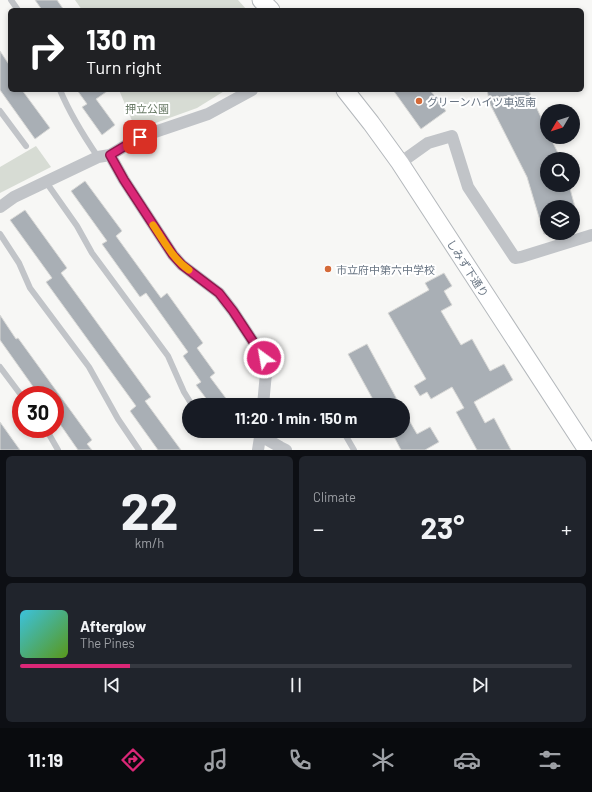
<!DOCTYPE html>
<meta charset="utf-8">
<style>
body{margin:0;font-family:Barlow,"Noto Sans JP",sans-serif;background:#20242c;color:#f1f3f6;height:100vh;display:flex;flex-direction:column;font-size:15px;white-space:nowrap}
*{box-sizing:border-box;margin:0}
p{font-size:13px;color:#9ea1a6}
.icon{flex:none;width:22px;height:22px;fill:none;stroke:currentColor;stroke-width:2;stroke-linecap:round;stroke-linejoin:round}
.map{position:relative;height:450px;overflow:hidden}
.details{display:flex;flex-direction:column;gap:6px;padding:6px;background:#0d0f14;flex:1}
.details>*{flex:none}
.top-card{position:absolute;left:8px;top:8px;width:576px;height:84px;border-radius:6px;box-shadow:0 2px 6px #0003;background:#202124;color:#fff;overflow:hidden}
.needle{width:26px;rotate:231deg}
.tools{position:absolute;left:540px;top:104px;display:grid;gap:8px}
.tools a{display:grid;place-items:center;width:40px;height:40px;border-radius:50%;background:#171b24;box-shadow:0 2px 6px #0003;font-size:20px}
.speed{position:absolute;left:12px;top:386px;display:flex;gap:8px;font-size:20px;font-weight:700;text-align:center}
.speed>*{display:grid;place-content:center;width:52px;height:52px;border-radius:50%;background:#171b24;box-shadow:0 2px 6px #0003;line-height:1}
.speed .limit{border:6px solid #d22;background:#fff;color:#111}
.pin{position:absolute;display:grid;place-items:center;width:34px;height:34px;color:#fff;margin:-17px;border-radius:8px;box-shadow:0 2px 6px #0006}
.me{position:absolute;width:44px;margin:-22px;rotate:328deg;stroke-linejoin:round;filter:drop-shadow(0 0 3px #0008)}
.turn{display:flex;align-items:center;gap:14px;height:84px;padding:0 12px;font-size:18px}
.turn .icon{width:52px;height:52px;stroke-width:2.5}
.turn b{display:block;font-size:28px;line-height:34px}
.big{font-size:30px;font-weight:700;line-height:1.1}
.details .tile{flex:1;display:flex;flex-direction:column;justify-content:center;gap:6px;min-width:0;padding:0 14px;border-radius:6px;background:#20242c}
.details .dial{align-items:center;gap:0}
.dial b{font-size:52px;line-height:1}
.song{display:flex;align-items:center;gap:12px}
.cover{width:48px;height:48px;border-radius:6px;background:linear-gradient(135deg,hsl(190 70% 55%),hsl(90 70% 35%))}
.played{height:4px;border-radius:2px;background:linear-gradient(90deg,#db2777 20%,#363941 20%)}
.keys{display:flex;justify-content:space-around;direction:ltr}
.heat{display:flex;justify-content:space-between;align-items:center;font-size:22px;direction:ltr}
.details .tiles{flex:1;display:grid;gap:6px;grid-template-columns:1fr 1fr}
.tile:last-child{grid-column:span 2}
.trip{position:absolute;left:182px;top:398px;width:228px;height:40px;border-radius:20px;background:#171b24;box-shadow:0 2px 6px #0003;font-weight:700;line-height:40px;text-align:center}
.tab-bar{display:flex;height:64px;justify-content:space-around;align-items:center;background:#090b0e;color:#9ea1a6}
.tab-bar .icon{width:28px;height:28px}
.tab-bar .selected{color:#db2777}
.tab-bar b{font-size:18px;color:#f1f3f6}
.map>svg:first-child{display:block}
.green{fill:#d7dcd4}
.building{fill:#a9afb5;stroke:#d9d9d7}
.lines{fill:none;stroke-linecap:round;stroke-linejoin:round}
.secondary-casing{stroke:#b4b8bc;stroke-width:19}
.lane{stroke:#c1c4c8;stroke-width:6}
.street{stroke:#c1c4c8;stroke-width:12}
.secondary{stroke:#fff;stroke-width:17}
.route-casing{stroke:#8e194d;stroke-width:10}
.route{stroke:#db2777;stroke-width:7}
.slow{stroke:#f59e0b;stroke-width:7}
.poi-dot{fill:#d46a39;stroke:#fff;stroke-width:1.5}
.labels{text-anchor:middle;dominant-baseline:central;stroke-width:4;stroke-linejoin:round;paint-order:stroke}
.poi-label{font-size:11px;fill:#697583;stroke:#fff;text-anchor:start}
.park-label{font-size:11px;fill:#6a7b67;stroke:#fff}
.street-label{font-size:11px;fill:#697583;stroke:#fff}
</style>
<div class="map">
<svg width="592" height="450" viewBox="0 0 592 450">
<rect width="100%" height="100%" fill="#f7f7f5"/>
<g class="green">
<polygon points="75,0 238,0 247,10 82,10"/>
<polygon points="119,90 226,90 197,108 136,130"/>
<polygon points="36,146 51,167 0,193 0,167"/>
</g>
<g class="building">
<polygon points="35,0 57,0 64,10 42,10"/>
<polygon points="0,51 10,66 10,90 22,90 50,128 35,139 0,90"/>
<polygon points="77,90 109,90 96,99 115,125 102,135 82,107 87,104"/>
<polygon points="393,90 430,90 446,111 421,129"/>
<polygon points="487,90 529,90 531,96 547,130 547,137 550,137 561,159 547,159 547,185 569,185 575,207 547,207 547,234 544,234 527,177 490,104"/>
<polygon points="85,181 122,231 116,236 161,298 167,293 203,343 197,348 215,373 210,377 231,405 211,405 196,385 201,382 183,356 188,352 146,293 140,297 102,244 107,241 71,191"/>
<polygon points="25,210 67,268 61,273 151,397 145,401 181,450 158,450 130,411 136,406 46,282 52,278 10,220"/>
<polygon points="444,273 452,286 444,291 452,305 441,311 461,345 472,339 490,371 504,364 513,380 474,402 485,423 494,418 511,450 477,450 456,412 464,408 452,387 431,399 427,392 420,396 414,386 426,379 388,313 429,290 425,283"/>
<polygon points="0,315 16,339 18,338 92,440 87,444 92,450 78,450 55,417 55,395 39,395 0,340"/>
<polygon points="367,344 400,405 376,405 348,354"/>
<polygon points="403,410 417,434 430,427 439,442 425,450 401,450 391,431 403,431"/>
<polygon points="0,422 20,450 0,450"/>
</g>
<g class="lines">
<g class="secondary-casing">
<g id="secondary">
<polyline points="261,0 271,10"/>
<polyline points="345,90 371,123 400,163 587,450"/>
</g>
</g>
<g class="lane">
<polyline points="11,0 18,10"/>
<path d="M 60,90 C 70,114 83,135 98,157"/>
<polyline points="0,111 26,146"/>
<polyline points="46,182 77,226 92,253 168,356 184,392 192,405"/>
<polyline points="0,234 19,263 30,288 89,367 118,419 139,450"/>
<polyline points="0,367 21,395"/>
<polyline points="46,429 58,450"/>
<polyline points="244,431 261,436"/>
<polyline points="343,431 354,450"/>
</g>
<g class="street">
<polyline points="110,155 124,180 173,255 182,265 219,293 233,311 258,349 264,358 266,373 263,405"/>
<polyline points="400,163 428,143 452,136 468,187 515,258 521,257 592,235"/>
<polyline points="0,207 14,197 98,157 110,155 140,137 208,114 252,90"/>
<polyline points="261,436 280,447 286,450"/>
<polyline points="258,450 261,431"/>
</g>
<use href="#secondary" class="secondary"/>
</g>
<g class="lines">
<g class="route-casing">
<polyline id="route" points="140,137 110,155 124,180 173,255 182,265 219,293 233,311 264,358"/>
</g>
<use href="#route" class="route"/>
<path class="slow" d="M 153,225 C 164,241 173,259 189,270"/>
</g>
<g class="poi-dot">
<circle cx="419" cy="101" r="4"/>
<circle cx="328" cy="269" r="4"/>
</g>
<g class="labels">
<g class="poi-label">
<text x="427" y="101">グリーンハイツ車返南</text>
<text x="336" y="269">市立府中第六中学校</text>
</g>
<g class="park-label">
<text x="147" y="108">押立公園</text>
</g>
<g class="street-label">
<text transform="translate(468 268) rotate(57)">しみず下通り</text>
</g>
</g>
</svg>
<div class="tools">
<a><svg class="needle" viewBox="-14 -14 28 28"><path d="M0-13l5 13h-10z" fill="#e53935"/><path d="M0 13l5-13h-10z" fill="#9ea1a6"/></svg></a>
<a><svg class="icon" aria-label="search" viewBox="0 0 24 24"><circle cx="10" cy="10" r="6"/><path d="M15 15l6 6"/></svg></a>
<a><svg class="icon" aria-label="layers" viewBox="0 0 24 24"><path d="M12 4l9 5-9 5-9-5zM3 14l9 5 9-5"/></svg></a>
</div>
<div class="speed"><div class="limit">30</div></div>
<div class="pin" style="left:140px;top:137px;background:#d93025"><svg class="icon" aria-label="arrive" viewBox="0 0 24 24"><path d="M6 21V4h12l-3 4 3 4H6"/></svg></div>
<svg class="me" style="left:264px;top:358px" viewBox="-20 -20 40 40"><circle r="17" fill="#db2777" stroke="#fff" stroke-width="3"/><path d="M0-11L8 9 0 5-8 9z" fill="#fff"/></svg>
<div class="trip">11:20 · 1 min · 150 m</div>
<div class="top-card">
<div class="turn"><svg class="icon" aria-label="right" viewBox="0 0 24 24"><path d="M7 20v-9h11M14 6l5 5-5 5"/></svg><div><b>130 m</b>Turn right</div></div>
</div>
</div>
<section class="details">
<div class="tiles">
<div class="tile dial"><b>22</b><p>km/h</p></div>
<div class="tile"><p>Climate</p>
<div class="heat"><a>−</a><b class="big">23°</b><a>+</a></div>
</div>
<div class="tile">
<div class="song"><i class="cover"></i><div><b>Afterglow</b><p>The Pines</p></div></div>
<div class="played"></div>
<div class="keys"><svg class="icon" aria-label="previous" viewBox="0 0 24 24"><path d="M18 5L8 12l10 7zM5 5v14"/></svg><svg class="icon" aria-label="pause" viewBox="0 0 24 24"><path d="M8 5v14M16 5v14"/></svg><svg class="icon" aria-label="next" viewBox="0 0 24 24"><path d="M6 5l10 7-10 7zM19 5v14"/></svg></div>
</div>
</div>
</section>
<nav class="tab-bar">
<b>11:19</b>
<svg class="icon selected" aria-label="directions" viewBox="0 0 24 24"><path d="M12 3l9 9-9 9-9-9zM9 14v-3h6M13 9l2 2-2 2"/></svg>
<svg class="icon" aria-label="music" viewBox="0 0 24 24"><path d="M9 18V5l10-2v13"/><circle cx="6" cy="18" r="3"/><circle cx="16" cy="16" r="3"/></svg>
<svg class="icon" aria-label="phone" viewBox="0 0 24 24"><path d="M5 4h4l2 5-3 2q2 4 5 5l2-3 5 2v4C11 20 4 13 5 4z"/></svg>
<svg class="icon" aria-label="climate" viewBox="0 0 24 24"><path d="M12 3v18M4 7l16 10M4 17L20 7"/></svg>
<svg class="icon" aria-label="car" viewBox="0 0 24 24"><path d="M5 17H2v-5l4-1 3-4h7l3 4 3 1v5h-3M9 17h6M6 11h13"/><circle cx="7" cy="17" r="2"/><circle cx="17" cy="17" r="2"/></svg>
<svg class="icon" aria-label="filters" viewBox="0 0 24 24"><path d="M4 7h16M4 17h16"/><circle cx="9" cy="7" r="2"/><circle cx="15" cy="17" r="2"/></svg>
</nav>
